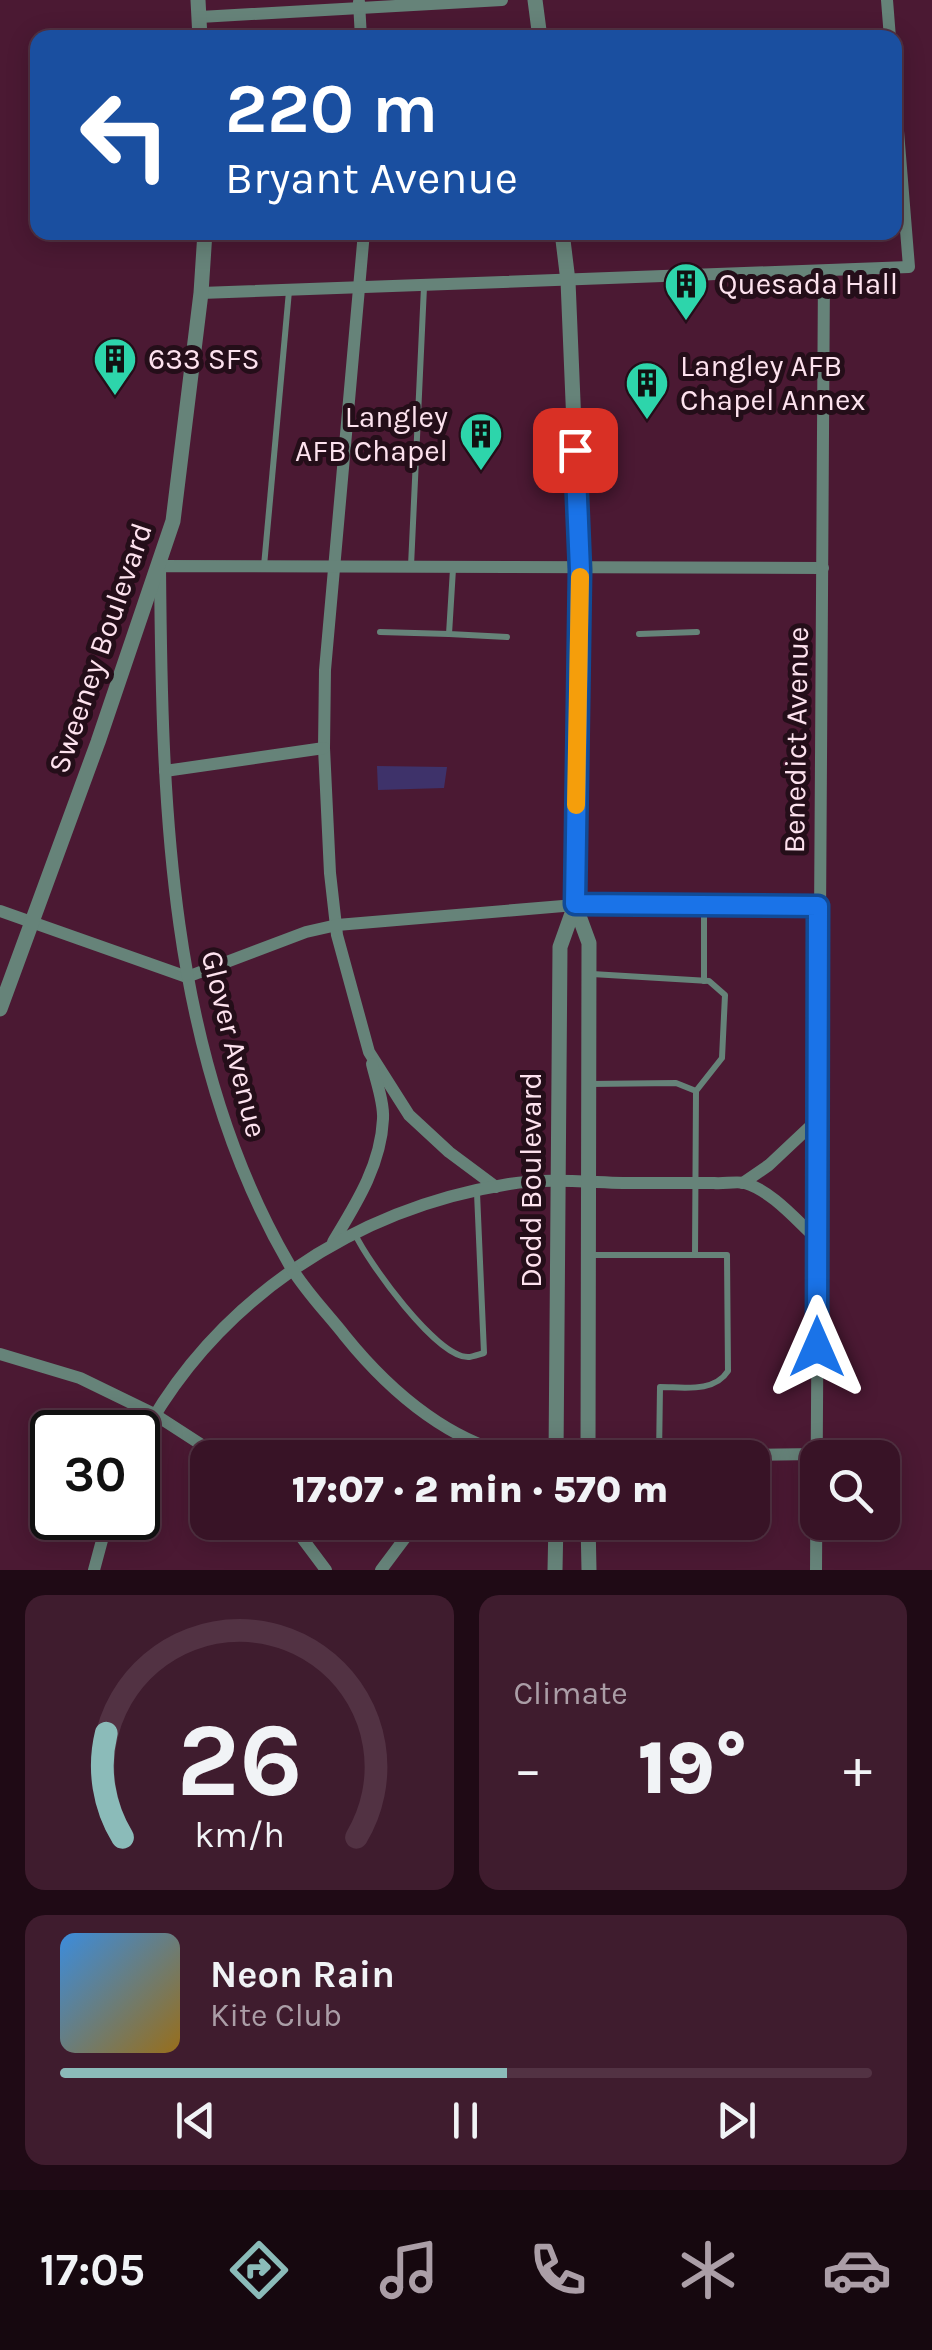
<!DOCTYPE html>
<meta charset="utf-8">
<style>
body{margin:0;font-family:Karla,sans-serif;background:#3f1c2e;color:#f1f3f6;height:100vh;display:flex;flex-direction:column;font-size:38px;white-space:nowrap}
*{box-sizing:border-box;margin:0}
p{font-size:32px;color:#ab9ea7}
.icon{flex:none;width:55px;height:55px;fill:none;stroke:currentColor;stroke-width:2;stroke-linecap:round;stroke-linejoin:round}
.map{position:relative;height:1570px;overflow:hidden}
.details{display:flex;flex-direction:column;gap:25px;padding:25px;background:#1f0a15;flex:1}
.details>*{flex:none}
.top-card{position:absolute;left:30px;top:30px;width:872px;height:210px;border-radius:20px;box-shadow:0 5px 25px #0003,0 0 0 2px #523243;background:#1a4fa0;color:#fff;overflow:hidden}
.tools{position:absolute;left:800px;top:1440px;display:grid;gap:20px}
.tools a{display:grid;place-items:center;width:100px;height:100px;border-radius:20px;background:#381326;box-shadow:0 5px 25px #0003,0 0 0 2px #523243;font-size:50px}
.speed{position:absolute;left:30px;top:1410px;display:flex;gap:20px;font-size:50px;font-weight:700;text-align:center}
.speed>*{display:grid;place-content:center;width:130px;height:130px;border-radius:50%;background:#381326;box-shadow:0 5px 25px #0003,0 0 0 2px #523243;line-height:1}
.speed .limit{border:5px solid #111;border-radius:15px;background:#fff;color:#111}
.pin{position:absolute;display:grid;place-items:center;width:85px;height:85px;color:#fff;margin:-42px;border-radius:20px;box-shadow:0 5px 15px #0006}
.me{position:absolute;width:110px;margin:-55px;rotate:0deg;stroke-linejoin:round;filter:drop-shadow(0 0 8px #0008)}
.turn{display:flex;align-items:center;gap:35px;height:210px;padding:0 30px;font-size:45px}
.turn .icon{width:130px;height:130px;stroke-width:2.5}
.turn b{display:block;font-size:70px;line-height:85px}
.big{font-size:75px;font-weight:800;line-height:1.1}
.details .card{flex:1;display:flex;flex-direction:column;justify-content:center;gap:15px;min-width:0;padding:0 35px;border-radius:20px;background:#3f1c2e}
.details .dial{align-items:center;gap:0}
.dial svg{height:260px;overflow:visible;fill:none;stroke:#523243;stroke-width:7;stroke-linecap:round;text-anchor:middle}
.dial text{fill:#f1f3f6;stroke:none}
.song{display:flex;align-items:center;gap:30px}
.cover{width:120px;height:120px;border-radius:15px;background:linear-gradient(135deg,hsl(210 70% 55%),hsl(40 70% 35%))}
.played{height:10px;border-radius:5px;background:linear-gradient(90deg,#8bbbb9 55%,#523243 55%)}
.keys{display:flex;justify-content:space-around;direction:ltr}
.heat{display:flex;justify-content:space-between;align-items:center;font-size:55px;direction:ltr}
.details .tiles{flex:1;display:grid;gap:25px;grid-template-columns:1fr 1fr}
.card:last-child{grid-column:span 2}
.trip{position:absolute;left:190px;top:1440px;width:580px;height:100px;border-radius:20px;background:#381326;box-shadow:0 5px 25px #0003,0 0 0 2px #523243;font-weight:800;line-height:100px;text-align:center}
.tab-bar{display:flex;height:160px;justify-content:space-around;align-items:center;background:#16080f;color:#ab9ea7}
.tab-bar .icon{width:70px;height:70px}
.tab-bar .on{color:#8bbbb9}
.tab-bar b{font-size:45px;color:#f1f3f6}
.map>svg:first-child{display:block}
.green{fill:#3e326a}
.lines{fill:none;stroke-linecap:round;stroke-linejoin:round}
.service{stroke:#668379;stroke-width:6}
.minor{stroke:#668379;stroke-width:12}
.tertiary{stroke:#668379;stroke-width:15}
.route-casing{stroke:#114b97;stroke-width:25}
.route{stroke:#1a73e8;stroke-width:18}
.slow{stroke:#f59e0b;stroke-width:18}
.labels{text-anchor:middle;dominant-baseline:central;stroke-width:10;stroke-linejoin:round;paint-order:stroke}
.poi-label{font-size:30px;fill:#fde2ee;stroke:#240e19;text-anchor:start}
.street-label{font-size:30px;fill:#fde2ee;stroke:#240e19}
</style>
<div class="map">
<svg width="932" height="1570" viewBox="0 0 932 1570">
<rect width="100%" height="100%" fill="#4b1933"/>
<polygon class="green" points="377,766 447,767 444,788 378,790"/>
<g class="lines">
<g class="service">
<polyline points="264,566 289,291"/>
<polyline points="411,566 424,287"/>
<polyline points="453,569 449,634 507,637"/>
<polyline points="380,632 449,634"/>
<polyline points="639,634 697,632"/>
<polyline points="592,974 709,981 725,995 722,1058 696,1091"/>
<polyline points="704,981 704,907"/>
<polyline points="589,1084 676,1083 696,1091 695,1255 590,1255"/>
<path d="M 355,1234 C 368,1262 436,1357 468,1357 C 472,1357 480,1354 484,1353 L 477,1193"/>
<path d="M 659,1456 L 660,1387 C 683,1387 714,1393 728,1371 L 727,1255 L 695,1255"/>
<polyline points="623,1523 765,1526"/>
</g>
<g class="minor">
<polyline points="887,0 890,38"/>
<polyline points="359,2 361,38"/>
<polyline points="200,17 502,0"/>
<polyline points="364,232 325,670 324,748 330,873 337,935 369,1052 409,1115 449,1152 496,1187"/>
<polyline points="201,293 909,267 895,94"/>
<polyline points="165,771 324,748"/>
<polyline points="0,911 187,977 306,932 337,925 575,905 819,906"/>
<polyline points="743,1183 769,1165 819,1118"/>
<path d="M 333,1242 C 356,1204 381,1165 383,1119 C 384,1102 376,1081 372,1064"/>
<polyline points="0,1354 80,1378 154,1414 222,1458"/>
<path d="M 138,1445 C 212,1303 351,1209 509,1184 C 546,1178 585,1182 623,1183 C 654,1183 684,1183 714,1183 C 724,1184 736,1181 745,1183 C 772,1191 797,1221 817,1239"/>
<path d="M 530,1458 C 455,1448 391,1393 345,1336 C 327,1313 304,1290 289,1264 C 167,1054 162,803 160,566 L 823,568"/>
<polyline points="557,1458 817,1454"/>
<polyline points="290,1522 326,1570"/>
<polyline points="94,1570 108,1518"/>
<polyline points="381,1570 417,1522"/>
<polyline points="816,1570 824,271"/>
</g>
<g class="tertiary">
<polyline points="198,0 200,38"/>
<polyline points="535,0 540,38"/>
<polyline points="575,905 589,943 588,1458"/>
<polyline points="0,1009 98,742 173,521 201,293 205,232"/>
<polyline points="556,1458 560,947 575,905 580,569 568,281 562,232"/>
<polyline points="588,1522 589,1570"/>
<polyline points="555,1570 556,1522"/>
</g>
</g>
<g class="lines">
<g class="route-casing">
<polyline id="route" points="575,450 580,570 575,904 818,906 817,1347"/>
</g>
<use href="#route" class="route"/>
<polyline class="slow" points="576,805 580,577"/>
</g>
<defs>
<g id="building-pin" transform="scale(2.25)"><path d="M0 17L-7.5 6A9.5 9.5 0 1 1 7.5 6Z" fill="#2dd5ab" stroke="#240e19"/><path d="M-4-6H4V6H1V3H-1V6H-4ZM-2.5-4.3h1.7v1.8h-1.7ZM.8-4.3h1.7v1.8H.8ZM-2.5-1h1.7V.8h-1.7ZM.8-1h1.7V.8H.8Z" fill="#111"/></g>
</defs>
<g fill-rule="evenodd">
<use href="#building-pin" x="686" y="284"/>
<use href="#building-pin" x="115" y="359"/>
<use href="#building-pin" x="647" y="383"/>
<use href="#building-pin" x="481" y="434"/>
</g>
<g class="labels">
<g class="poi-label">
<text x="718" y="284">Quesada Hall</text>
<text x="148" y="359">633 SFS</text>
<text x="680" y="366">Langley AFB<tspan x="680" dy="34">Chapel Annex</tspan></text>
<text x="448" y="417" text-anchor="end">Langley<tspan x="448" dy="34">AFB Chapel</tspan></text>
</g>
<g class="street-label">
<text transform="translate(100 648) rotate(-71)">Sweeney Boulevard</text>
<text transform="translate(796 740) rotate(-89)">Benedict Avenue</text>
<text transform="translate(234 1044) rotate(76)">Glover Avenue</text>
<text transform="translate(531 1180) rotate(-90)">Dodd Boulevard</text>
</g>
</g>
</svg>
<div class="tools">
<a><svg class="icon" aria-label="search" viewBox="0 0 24 24"><circle cx="10" cy="10" r="6"/><path d="M15 15l6 6"/></svg></a>
</div>
<div class="speed"><div class="limit">30</div></div>
<div class="pin" style="left:575px;top:450px;background:#d93025"><svg class="icon" aria-label="arrive" viewBox="0 0 24 24"><path d="M6 21V4h12l-3 4 3 4H6"/></svg></div>
<svg class="me" style="left:817px;top:1347px" viewBox="-20 -20 40 40"><path d="M0-17L14 15 0 8-14 15z" fill="#1a73e8" stroke="#fff" stroke-width="4"/></svg>
<div class="trip">17:07 · 2 min · 570 m</div>
<div class="top-card">
<div class="turn"><svg class="icon" aria-label="left" viewBox="0 0 24 24"><path d="M17 20v-9H6M10 6l-5 5 5 5"/></svg><div><b>220 m</b>Bryant Avenue</div></div>
</div>
</div>
<section class="details">
<div class="tiles">
<div class="card dial"><svg viewBox="0 0 100 80">
<path d="M14 69A42 42 0 1 1 86 69"/>
<path d="M14 69A42 42 0 0 1 9 37" stroke="#8bbbb9"/>
<text x="50" y="56" font-size="32" font-weight="700">26</text>
<text x="50" y="72" font-size="11">km/h</text>
</svg></div>
<div class="card"><p>Climate</p>
<div class="heat"><a>−</a><b class="big">19°</b><a>+</a></div>
</div>
<div class="card">
<div class="song"><i class="cover"></i><div><b>Neon Rain</b><p>Kite Club</p></div></div>
<div class="played"></div>
<div class="keys"><svg class="icon" aria-label="previous" viewBox="0 0 24 24"><path d="M18 5L8 12l10 7zM5 5v14"/></svg><svg class="icon" aria-label="pause" viewBox="0 0 24 24"><path d="M8 5v14M16 5v14"/></svg><svg class="icon" aria-label="next" viewBox="0 0 24 24"><path d="M6 5l10 7-10 7zM19 5v14"/></svg></div>
</div>
</div>
</section>
<nav class="tab-bar">
<b>17:05</b>
<svg class="icon on" aria-label="directions" viewBox="0 0 24 24"><path d="M12 3l9 9-9 9-9-9zM9 14v-3h6M13 9l2 2-2 2"/></svg>
<svg class="icon" aria-label="music" viewBox="0 0 24 24"><path d="M9 18V5l10-2v13"/><circle cx="6" cy="18" r="3"/><circle cx="16" cy="16" r="3"/></svg>
<svg class="icon" aria-label="phone" viewBox="0 0 24 24"><path d="M5 4h4l2 5-3 2q2 4 5 5l2-3 5 2v4C11 20 4 13 5 4z"/></svg>
<svg class="icon" aria-label="climate" viewBox="0 0 24 24"><path d="M12 3v18M4 7l16 10M4 17L20 7"/></svg>
<svg class="icon" aria-label="car" viewBox="0 0 24 24"><path d="M5 17H2v-5l4-1 3-4h7l3 4 3 1v5h-3M9 17h6M6 11h13"/><circle cx="7" cy="17" r="2"/><circle cx="17" cy="17" r="2"/></svg>
</nav>
